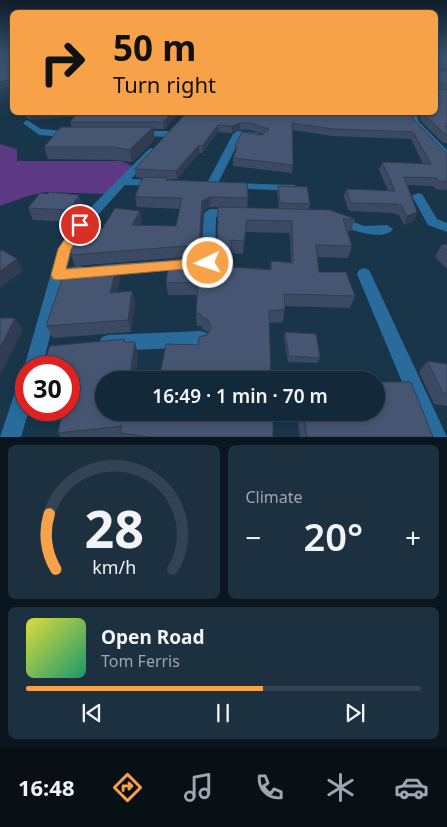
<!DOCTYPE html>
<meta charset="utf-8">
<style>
body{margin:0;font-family:"Noto Sans",sans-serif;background:#1c3040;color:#f1f3f6;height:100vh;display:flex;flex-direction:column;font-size:19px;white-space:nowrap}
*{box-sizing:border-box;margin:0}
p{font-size:16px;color:#9da6ae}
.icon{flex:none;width:28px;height:28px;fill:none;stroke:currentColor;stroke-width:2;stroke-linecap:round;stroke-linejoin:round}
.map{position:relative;height:437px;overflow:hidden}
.sheet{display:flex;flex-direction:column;gap:8px;padding:8px;background:#0a161f;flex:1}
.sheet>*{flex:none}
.hud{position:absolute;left:10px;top:10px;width:428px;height:105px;border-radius:8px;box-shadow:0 2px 8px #0003,0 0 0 1px #324453;background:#f7a148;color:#111;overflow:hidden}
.speed{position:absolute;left:15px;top:356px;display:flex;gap:10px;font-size:25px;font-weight:700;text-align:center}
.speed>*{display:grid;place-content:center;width:65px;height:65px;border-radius:50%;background:#132838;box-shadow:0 2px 8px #0003,0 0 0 1px #324453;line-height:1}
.speed .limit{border:8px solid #d22;background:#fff;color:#111}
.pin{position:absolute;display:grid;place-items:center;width:42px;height:42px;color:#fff;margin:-21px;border:2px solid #fff;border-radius:50%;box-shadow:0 1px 5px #0007}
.me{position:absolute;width:55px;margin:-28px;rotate:266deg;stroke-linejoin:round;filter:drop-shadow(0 0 4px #0008)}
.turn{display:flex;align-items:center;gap:18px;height:105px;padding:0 20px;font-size:22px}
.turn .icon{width:65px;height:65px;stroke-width:2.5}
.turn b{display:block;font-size:35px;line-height:42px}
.big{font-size:38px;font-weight:600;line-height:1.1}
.sheet .tile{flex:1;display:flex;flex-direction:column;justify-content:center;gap:8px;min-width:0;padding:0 18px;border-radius:8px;background:#1c3040}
.sheet .dial{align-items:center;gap:0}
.dial svg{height:130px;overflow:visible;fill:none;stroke:#324453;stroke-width:7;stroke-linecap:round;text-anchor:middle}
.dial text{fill:#f1f3f6;stroke:none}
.song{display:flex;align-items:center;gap:15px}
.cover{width:60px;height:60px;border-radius:8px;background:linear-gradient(135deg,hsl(60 70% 55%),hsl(160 70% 35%))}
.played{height:5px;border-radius:2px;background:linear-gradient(90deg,#f7a148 60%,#324453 60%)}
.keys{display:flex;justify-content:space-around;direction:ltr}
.heat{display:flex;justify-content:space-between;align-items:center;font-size:28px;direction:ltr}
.sheet .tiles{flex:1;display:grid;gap:8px;grid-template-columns:1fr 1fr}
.tile:last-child{grid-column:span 2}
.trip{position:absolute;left:95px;top:371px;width:290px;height:50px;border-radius:25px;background:#132838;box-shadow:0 2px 8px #0003,0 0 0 1px #324453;font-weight:600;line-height:50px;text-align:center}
.dock{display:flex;height:80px;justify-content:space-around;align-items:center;background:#081016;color:#9da6ae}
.dock .icon{width:35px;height:35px}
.dock .selected{color:#f7a148}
.dock b{font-size:22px;color:#f1f3f6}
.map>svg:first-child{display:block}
.green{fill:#5d3884}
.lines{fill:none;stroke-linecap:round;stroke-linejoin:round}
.minor{fill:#296b9b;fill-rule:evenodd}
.wall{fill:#3c4962;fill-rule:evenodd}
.shaded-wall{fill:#313c50}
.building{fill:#465572;stroke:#313c50;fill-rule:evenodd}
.route{fill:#f7a148;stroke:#a1692f}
</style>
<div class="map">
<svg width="447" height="437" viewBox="0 0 447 437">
<rect width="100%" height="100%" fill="#19354a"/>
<polygon class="green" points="0,144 17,149 17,161 121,161 134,167 107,194 45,192 28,196 0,206"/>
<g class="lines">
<g class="minor">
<polygon points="408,112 416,112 419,122 447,150 447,159 443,158 412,125"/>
<polygon points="27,120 41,129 66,131 71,134 66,137 39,135 23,123"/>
<polygon points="138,131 168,131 173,134 168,137 135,136 133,134"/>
<polygon points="238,131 258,133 263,136 258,139 241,137 216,187 195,186 193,184 195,182 208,181 233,134"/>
<polygon points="152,148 157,151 131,179 157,180 163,183 157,186 125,185 86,228 72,249 67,268 80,266 85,268 87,272 85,276 64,280 42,368 26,368 26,374 24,368 58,249 76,222 149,149"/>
<polygon points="232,183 294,185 300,188 294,191 228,188 226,186 228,184"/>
<polygon points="418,193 422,194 437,219 447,223 447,232 428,225 412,196"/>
<polygon points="210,209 234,209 240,213 234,217 216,217 215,263 213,267 102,275 97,274 95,270 97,266 102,265 201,258 204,213"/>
<path d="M 338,216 L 364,226 L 387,225 L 393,229 C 383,243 346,228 334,223 L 332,220 Z"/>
<polygon points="364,268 369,270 371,274 447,437 425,437 357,274 359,270"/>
<polygon points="201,331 207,333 210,339 207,345 201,347 108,351 102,349 99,343 102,337 108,335"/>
<polygon points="26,377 26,410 29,410 21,437 0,437 19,380"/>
</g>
</g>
<g class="wall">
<polygon points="435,56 437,57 447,56 447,69 436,69 436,71 447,71 447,143 443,143 421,121 418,112 435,112"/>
<polygon points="24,112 180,112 164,129 153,129 155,139 132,162 116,160 48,159 44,147 72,127 70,122 76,116 31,120 27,118"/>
<path d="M 187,112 L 413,119 L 445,152 L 447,152 L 447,190 L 435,189 L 433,186 L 407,185 L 417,212 L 414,221 L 404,225 L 399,215 L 393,213 L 349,211 L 344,197 L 346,189 L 388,190 L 379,170 L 382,162 L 423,164 L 411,139 L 331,136 L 293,130 L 293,165 L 292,173 L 233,166 L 233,158 L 235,154 L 235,148 L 263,134 L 250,130 L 240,130 L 232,133 L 218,132 L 202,153 L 199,153 L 177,179 L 168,179 L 168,180 L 248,198 L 247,208 L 279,208 L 277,192 L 278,186 L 310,204 L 309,209 L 355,219 L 351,231 L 347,231 L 352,246 L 348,258 L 318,257 L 319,272 L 355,296 L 350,308 L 285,306 L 283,322 L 269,323 L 198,345 L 208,332 L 202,329 L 202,326 L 197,326 L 196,314 L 197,298 L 196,295 L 168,295 L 166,283 L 214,255 L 217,251 L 218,207 L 210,207 L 203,211 L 199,256 L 75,266 L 70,253 L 102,229 L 140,211 L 142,222 L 140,226 L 176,226 L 180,209 L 137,207 L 135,197 L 143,178 L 136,177 L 135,169 ZM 246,232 L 290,233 L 291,262 L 271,261 L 270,269 L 232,267 L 232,253 L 243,254 Z"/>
<polygon points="83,206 74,222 33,220 28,208"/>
<polygon points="447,244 447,269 435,257 441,245"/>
<polygon points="120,277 117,292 132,291 135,303 131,332 53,338 46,326"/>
<polygon points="285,332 320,358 318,363 288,362 284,338"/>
<polygon points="124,339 125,342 138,354 135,380 104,380 104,412 273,437 61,437 58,433"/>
<polygon points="427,361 447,364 447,406 434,404 419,372"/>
<polygon points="301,412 376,412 433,437 300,437 298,423"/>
</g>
<g class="shaded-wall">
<polygon points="0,56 10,56 11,58 0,62"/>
<polygon points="7,80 10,86 0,89 0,82"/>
<polygon points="37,112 83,112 84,115 31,120 28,113"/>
<polygon points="173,112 180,112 164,129 163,122"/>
<polygon points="240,123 240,130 232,133 232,126"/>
<polygon points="218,125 218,132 202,153 202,146"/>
<polygon points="153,127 155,139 132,162 129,150"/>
<polygon points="199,145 199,153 177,179 176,171"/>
<polygon points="79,195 83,206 74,222 70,210"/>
<polygon points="210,197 210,207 203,211 199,256 199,245 202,201"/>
<polygon points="140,211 142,222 135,236 132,225"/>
<polygon points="417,212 414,221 404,225 407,216"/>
<polygon points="247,220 246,232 243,254 244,241"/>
<polygon points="17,259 23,271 0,288 0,271"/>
<polygon points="117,265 120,277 114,304 110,293"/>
<polygon points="132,291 135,303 131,332 128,320"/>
<polygon points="15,318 23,330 0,376 0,348"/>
<polygon points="135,342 138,354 135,380 129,380"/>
</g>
<g class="building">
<polygon points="12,56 12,89 7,80 0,82 0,64 12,60"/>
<polygon points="435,56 437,56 437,57 440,56 447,56 447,64 437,64 435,65 436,71 447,71 447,84 437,82 435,84 436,89 447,90 447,126 445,126 447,127 447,136 423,114 423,112 435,112"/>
<polygon points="78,112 173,112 163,122 70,122"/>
<polygon points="187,112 411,112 413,119 445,152 447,152 447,182 438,181 437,178 404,177 417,212 407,216 402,206 397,204 351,203 346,189 395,191 382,162 431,164 413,132 333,129 292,123 293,165 233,158 237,148 235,148 236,144 242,132 262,135 269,129 250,123 240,123 232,126 218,125 202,146 199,145 176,171 135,169 142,161"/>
<polygon points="61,127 153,127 129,150 114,147 44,147"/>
<polygon points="143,177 168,178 166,180 247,183 248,198 210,197 202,201 199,245 71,255 72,253 70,253 80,229 102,229 115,208 140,211 132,225 176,226 182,198 135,197"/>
<polygon points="278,186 307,187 310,204 280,203"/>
<polygon points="49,192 79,195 70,210 28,208 40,193 48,194"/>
<path d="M 218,207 L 330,210 L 355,219 L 343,219 L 352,246 L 316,245 L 319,272 L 346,272 L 355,296 L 284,294 L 285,309 L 269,311 L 271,380 L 159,380 L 166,344 L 198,345 L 199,337 L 207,335 L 211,328 L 208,320 L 201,317 L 201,314 L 196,314 L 198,286 L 196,286 L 196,282 L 166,283 L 169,260 L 214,255 L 217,251 ZM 247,220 L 292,221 L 293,263 L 271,261 L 271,270 L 232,267 L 231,240 L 244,241 Z"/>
<polygon points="447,244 447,251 441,245"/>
<polygon points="2,250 17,259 0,271 0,251"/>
<polygon points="117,265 110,293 132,291 128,320 46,326 65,270"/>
<polygon points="0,318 15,318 0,348"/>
<polygon points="285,332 316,334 320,358 289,356"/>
<polygon points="124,339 124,342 135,342 129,380 104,380 104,412 273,412 273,437 150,437 120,433 122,426 58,433 63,410 69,410 69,368 42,368 50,346"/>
<polygon points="427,361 447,364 447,394 443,393"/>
<polygon points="376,382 411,382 433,437 307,437 303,412 376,412"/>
</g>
<linearGradient id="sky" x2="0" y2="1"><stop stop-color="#0e1d29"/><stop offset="0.47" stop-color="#38516b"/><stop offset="1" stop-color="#38516b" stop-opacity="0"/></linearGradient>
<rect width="447" height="117" fill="url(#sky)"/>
<polygon class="route" points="80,221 86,225 71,249 66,269 208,258 213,259 215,263 213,266 208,267 58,280 53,279 51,275 58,249 76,223"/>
</svg>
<div class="speed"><div class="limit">30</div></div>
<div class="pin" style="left:80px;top:225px;background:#d93025"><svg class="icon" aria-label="arrive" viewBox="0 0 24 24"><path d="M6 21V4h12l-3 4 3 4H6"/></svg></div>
<svg class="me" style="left:208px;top:263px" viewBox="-20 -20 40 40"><circle r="17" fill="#f7a148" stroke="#fff" stroke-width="3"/><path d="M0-11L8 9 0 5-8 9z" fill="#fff"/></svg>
<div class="trip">16:49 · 1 min · 70 m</div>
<div class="hud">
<div class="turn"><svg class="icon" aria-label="right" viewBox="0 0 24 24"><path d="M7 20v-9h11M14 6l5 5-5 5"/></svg><div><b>50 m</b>Turn right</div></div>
</div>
</div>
<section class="sheet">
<div class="tiles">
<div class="tile dial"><svg viewBox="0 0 100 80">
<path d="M14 69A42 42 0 1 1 86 69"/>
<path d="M14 69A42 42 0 0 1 10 35" stroke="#f7a148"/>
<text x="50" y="56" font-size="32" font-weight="700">28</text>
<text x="50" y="72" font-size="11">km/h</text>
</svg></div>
<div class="tile"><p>Climate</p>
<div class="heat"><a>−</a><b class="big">20°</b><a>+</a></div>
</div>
<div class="tile">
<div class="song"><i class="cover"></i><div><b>Open Road</b><p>Tom Ferris</p></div></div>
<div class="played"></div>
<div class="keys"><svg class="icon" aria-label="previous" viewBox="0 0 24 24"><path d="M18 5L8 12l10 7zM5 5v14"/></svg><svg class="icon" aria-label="pause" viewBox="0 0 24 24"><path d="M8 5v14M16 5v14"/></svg><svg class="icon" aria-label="next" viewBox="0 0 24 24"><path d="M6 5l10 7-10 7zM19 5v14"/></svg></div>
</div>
</div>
</section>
<nav class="dock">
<b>16:48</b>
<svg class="icon selected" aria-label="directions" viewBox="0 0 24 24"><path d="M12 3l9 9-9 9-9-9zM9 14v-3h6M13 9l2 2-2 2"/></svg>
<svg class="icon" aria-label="music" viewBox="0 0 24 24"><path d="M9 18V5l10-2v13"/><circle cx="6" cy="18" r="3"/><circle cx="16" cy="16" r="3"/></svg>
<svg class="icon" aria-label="phone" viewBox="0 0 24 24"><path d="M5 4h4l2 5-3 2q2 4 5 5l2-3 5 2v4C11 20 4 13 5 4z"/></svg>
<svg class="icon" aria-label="climate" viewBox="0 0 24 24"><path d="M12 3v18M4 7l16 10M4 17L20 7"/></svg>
<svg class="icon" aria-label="car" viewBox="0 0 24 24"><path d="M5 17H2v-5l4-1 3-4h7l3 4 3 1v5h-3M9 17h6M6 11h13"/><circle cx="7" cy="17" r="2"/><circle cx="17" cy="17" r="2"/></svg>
</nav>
